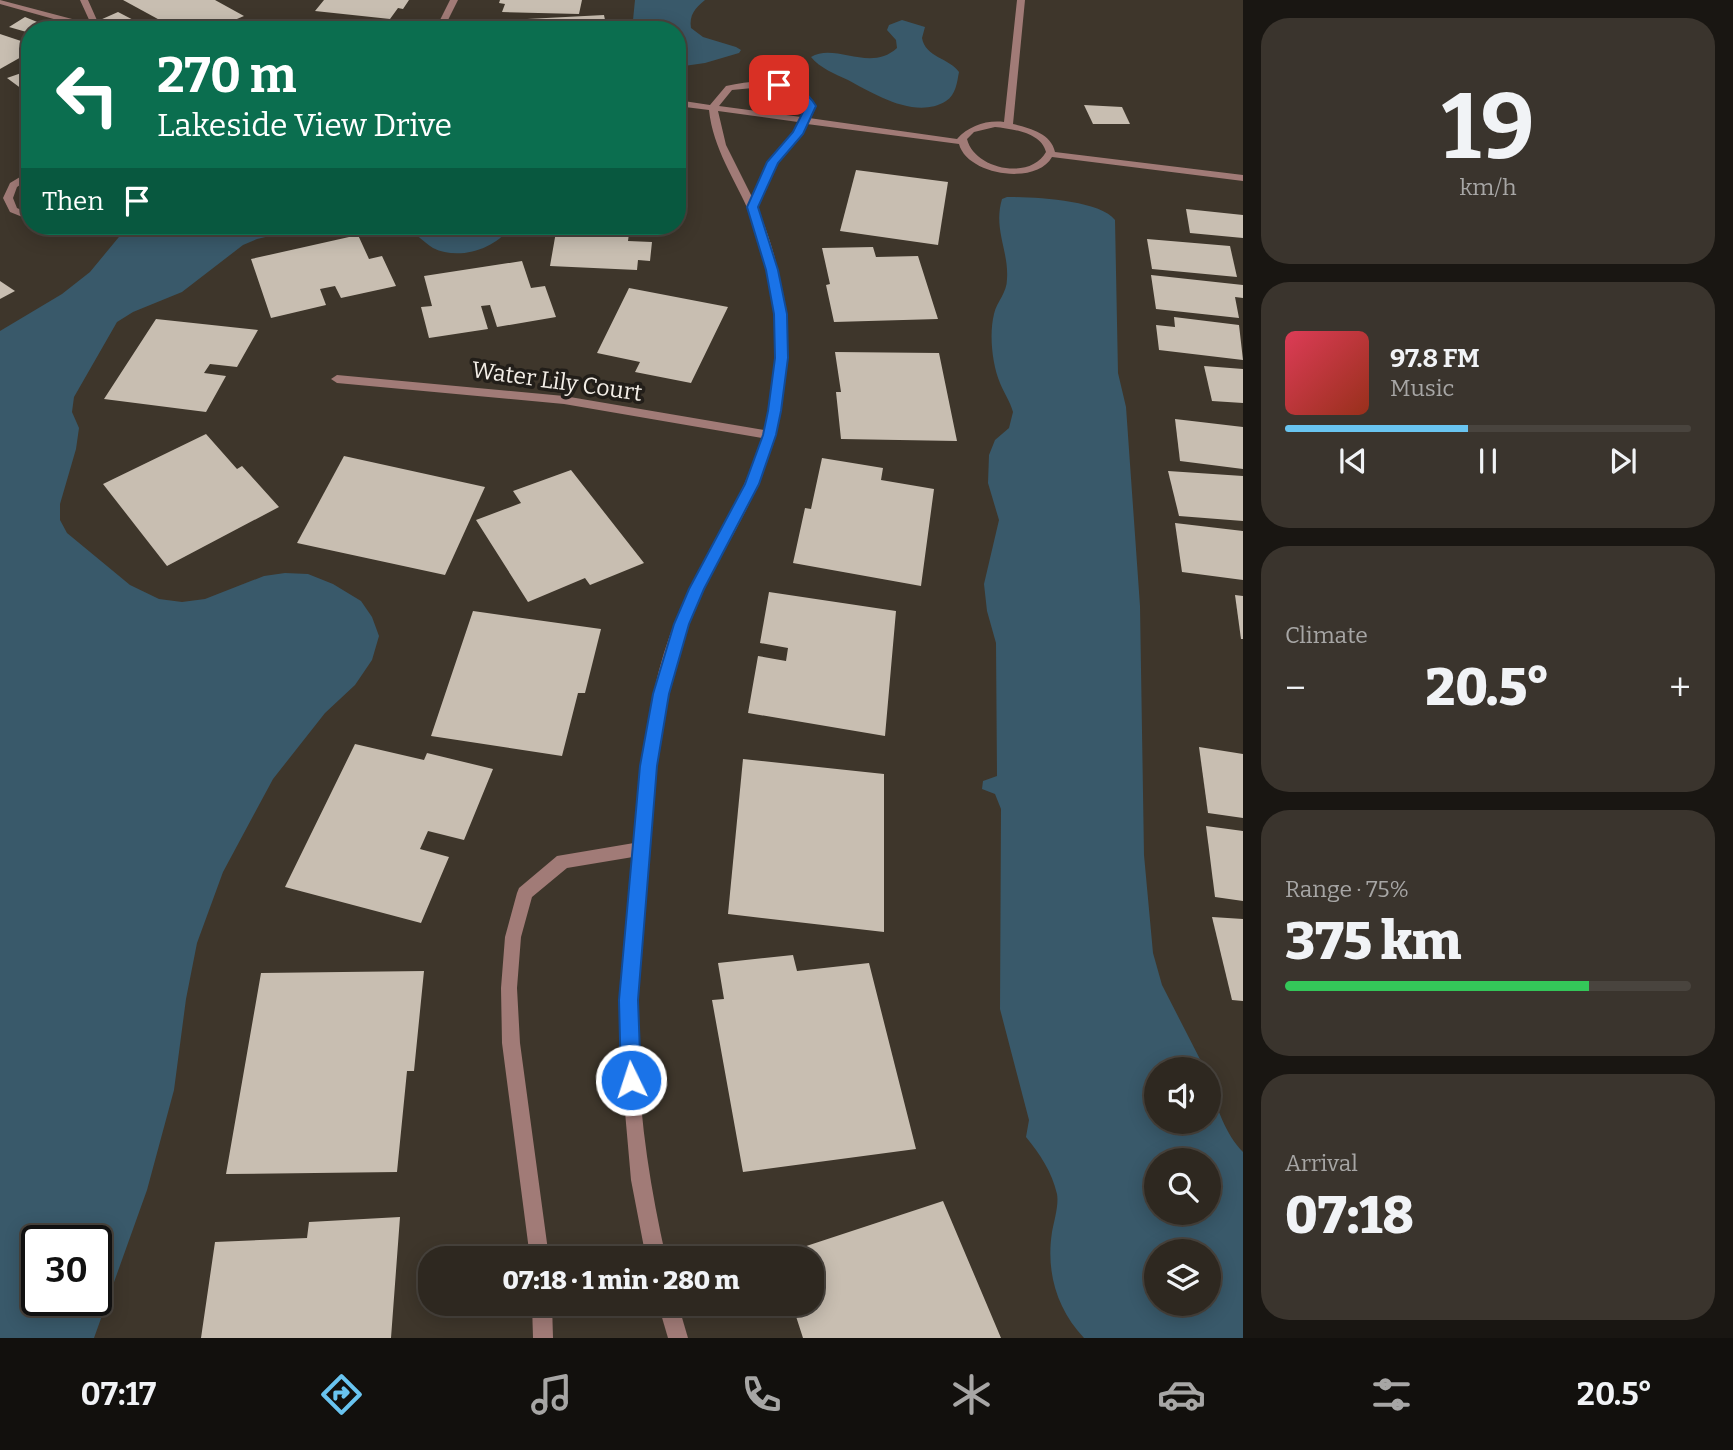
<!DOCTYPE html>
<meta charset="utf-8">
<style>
body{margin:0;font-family:Bitter,serif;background:#3a342d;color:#f1f3f6;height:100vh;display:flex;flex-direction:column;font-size:26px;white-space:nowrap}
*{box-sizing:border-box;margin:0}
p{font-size:23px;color:#a7a6a5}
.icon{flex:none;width:38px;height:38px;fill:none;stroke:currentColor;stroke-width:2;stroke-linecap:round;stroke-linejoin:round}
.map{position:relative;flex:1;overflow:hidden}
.sheet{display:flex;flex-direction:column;gap:18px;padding:18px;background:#191612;width:490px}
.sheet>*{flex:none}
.guide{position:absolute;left:21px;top:21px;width:665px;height:214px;border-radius:28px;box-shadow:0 4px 18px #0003,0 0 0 2px #49443e;background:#0b6e4f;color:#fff;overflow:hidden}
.buttons{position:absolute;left:1144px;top:1057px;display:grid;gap:14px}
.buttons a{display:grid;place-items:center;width:77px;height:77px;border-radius:50%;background:#2e2820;box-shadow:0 4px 18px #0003,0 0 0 2px #49443e;font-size:35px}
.speed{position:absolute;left:21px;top:1225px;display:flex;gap:14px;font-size:35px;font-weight:700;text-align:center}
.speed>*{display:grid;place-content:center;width:91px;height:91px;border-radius:50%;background:#2e2820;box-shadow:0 4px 18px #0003,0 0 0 2px #49443e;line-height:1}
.speed .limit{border:4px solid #111;border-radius:10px;background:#fff;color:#111}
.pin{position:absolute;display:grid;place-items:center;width:60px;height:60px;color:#fff;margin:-30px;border-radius:14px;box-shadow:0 4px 10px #0006}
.me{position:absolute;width:77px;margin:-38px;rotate:356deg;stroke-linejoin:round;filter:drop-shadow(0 0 5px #0008)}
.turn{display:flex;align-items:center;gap:24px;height:147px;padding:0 21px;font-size:32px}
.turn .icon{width:91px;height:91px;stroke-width:2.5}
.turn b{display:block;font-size:49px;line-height:60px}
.then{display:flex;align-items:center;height:66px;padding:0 21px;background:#0003;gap:14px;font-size:26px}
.big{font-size:52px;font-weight:800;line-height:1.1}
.sheet .widget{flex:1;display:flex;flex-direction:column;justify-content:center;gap:10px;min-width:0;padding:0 24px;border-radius:28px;background:#3a342d}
.sheet .dial{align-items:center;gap:0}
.dial b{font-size:91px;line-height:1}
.song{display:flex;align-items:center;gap:21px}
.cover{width:84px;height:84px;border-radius:10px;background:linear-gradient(135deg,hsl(350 70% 55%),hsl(10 70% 35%))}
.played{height:7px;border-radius:4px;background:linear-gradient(90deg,#69c4f0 45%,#49443e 45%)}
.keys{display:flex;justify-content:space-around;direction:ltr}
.heat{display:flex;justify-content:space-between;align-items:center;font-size:38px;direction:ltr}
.charge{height:10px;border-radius:5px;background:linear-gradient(90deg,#34c759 75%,#49443e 0)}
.trip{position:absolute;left:418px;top:1246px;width:406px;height:70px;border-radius:28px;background:#2e2820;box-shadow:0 4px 18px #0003,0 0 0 2px #49443e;font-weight:800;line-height:70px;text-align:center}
.menu{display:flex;height:112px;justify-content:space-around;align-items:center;background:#12100d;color:#a7a6a5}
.menu .icon{width:49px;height:49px}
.menu .current{color:#69c4f0}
.menu b{font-size:32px;color:#f1f3f6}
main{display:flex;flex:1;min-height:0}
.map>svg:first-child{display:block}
.water{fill:#39596a;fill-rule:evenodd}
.building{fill:#c8beb1}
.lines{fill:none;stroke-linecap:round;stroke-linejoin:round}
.minor{fill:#a17b77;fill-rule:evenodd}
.route{fill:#1a73e8;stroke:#114b97;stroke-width:2}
.labels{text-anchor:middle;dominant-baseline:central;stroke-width:7;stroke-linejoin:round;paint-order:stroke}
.street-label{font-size:23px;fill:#f4efe8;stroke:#221e19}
</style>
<main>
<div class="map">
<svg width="1243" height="1338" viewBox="0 0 1243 1338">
<rect width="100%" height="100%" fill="#3e362b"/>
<g class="water">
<path d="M 635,0 L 705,0 C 695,8 689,15 691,28 L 703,37 L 736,47 L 741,50 L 739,53 L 705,63 L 677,67 L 677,30 L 632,30 Z"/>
<path d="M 902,20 L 925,27 L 922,38 C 925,57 949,58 959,72 C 957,82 956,95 946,101 C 916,120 874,94 848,80 C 835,74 820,68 811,57 C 835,42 870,73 897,48 L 896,40 L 887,30 L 889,25 Z"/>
<path d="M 1007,197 C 1032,197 1100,200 1115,220 L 1118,373 L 1126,407 L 1140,606 L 1144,855 L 1153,953 L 1162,985 L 1205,1069 L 1157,1069 L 1157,1122 L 1209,1122 L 1209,1083 C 1217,1107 1225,1134 1243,1152 L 1243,1338 L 1084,1338 C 1056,1308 1046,1271 1052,1232 C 1054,1221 1059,1205 1057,1194 C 1052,1172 1040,1154 1026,1137 L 1029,1120 L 1000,1009 L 1001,809 L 995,794 L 982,789 L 983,781 L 997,776 L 996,643 L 987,611 L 984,584 L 999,520 L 988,483 L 989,455 L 995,440 L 1009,428 L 1013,412 C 1010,401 1004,393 1000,383 C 992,364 989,334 994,314 C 997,301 1007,293 1007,279 C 1009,251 993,229 1002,199 ZM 1209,1160 L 1209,1213 L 1157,1213 L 1157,1160 ZM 1209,1251 L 1209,1304 L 1157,1304 L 1157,1251 Z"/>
<path d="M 128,226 L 313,226 L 257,239 L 243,245 L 182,292 L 133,312 L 117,322 L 74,397 L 72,412 L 79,428 L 76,449 L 60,504 L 60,520 L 67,533 L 130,585 L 159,599 L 182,602 L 205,599 L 264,576 L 285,573 L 308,574 L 333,584 L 361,601 L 372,617 L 379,636 L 372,660 L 355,685 L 325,713 L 273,779 L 223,872 L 197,943 L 186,999 L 174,1090 L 147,1190 L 94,1338 L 0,1338 L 0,331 L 62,294 L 90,272 ZM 37,1241 L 96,1241 L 96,1300 L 37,1300 Z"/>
<path d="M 402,226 L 511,226 C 496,249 459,261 433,248 C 422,241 414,231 402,226 Z"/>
</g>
<g class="building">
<polygon points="123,0 215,0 244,16 211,30 178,30"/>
<polygon points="324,0 409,0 403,9 398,8 390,19 315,11"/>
<polygon points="500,0 582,0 579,14 502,12 505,4 499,3"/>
<polygon points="118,12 145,26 136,30 121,30 100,20"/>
<polygon points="604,15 607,30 529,30 527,19"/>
<polygon points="25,17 57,30 30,30 30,33 9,27"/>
<polygon points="344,23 347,30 308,30 308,28"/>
<polygon points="0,34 30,44 30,52 0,69"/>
<polygon points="30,70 30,95 7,78"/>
<polygon points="1084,105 1122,107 1130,124 1093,124"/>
<polygon points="856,170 948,182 938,245 840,231"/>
<polygon points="1186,209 1243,215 1243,238 1190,233"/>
<polygon points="557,226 656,226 655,234 629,233 628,241 652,242 650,261 638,260 637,270 550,266"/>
<polygon points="358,235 369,259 382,256 396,286 341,298 335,286 320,289 326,305 271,318 251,259"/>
<polygon points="1147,239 1230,246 1237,277 1152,269"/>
<polygon points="873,247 876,257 918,256 938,319 834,322 826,285 830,284 822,248"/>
<polygon points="522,261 531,288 545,286 556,317 497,327 490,305 481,306 488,329 429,338 421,307 432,306 424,276"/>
<polygon points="1151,275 1243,285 1243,298 1235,297 1239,318 1156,309"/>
<polygon points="0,281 15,291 0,299"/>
<polygon points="629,288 728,307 691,383 635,372 640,362 597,353"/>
<polygon points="1174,317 1239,325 1243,360 1159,350 1156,325 1175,327"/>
<polygon points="156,319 258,330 237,367 210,364 204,373 226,376 206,412 104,399"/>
<polygon points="835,352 939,353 957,441 841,439 836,392 841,392"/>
<polygon points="1204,366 1243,369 1243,403 1212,401"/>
<polygon points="1175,419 1243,427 1243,469 1180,461"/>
<polygon points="206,434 237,469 242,466 279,507 167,566 103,484"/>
<polygon points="344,456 485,487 445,575 297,543"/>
<polygon points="822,458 883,468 881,480 934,489 921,586 793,563 805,508 811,509"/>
<polygon points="571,470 644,563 590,585 585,578 528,602 476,520 521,503 513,491"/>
<polygon points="1168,471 1243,476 1243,521 1179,516"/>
<polygon points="1175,523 1243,531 1243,580 1182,572"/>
<polygon points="769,592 896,611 885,736 748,713 758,656 786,661 788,648 760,643"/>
<polygon points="1235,595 1243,596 1243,639 1241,639"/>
<polygon points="473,611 601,629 585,693 578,693 562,756 431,736"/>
<polygon points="355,744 424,760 427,753 493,769 464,840 428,831 420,849 449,857 421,923 285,887"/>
<polygon points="1199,747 1243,754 1243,818 1208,813"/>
<polygon points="743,759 884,774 884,932 728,914"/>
<polygon points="1206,826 1243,831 1243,901 1215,897"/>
<polygon points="1212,917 1243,919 1243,1001 1232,1000"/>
<polygon points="793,955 797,971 869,963 916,1149 743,1172 712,1000 724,999 718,963"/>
<polygon points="424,971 414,1071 407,1071 397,1172 226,1174 261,973"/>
<polygon points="943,1201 1001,1338 803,1338 792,1304 812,1304 812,1258 777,1258 776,1256"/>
<polygon points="400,1217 391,1338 201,1338 215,1242 307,1238 309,1222"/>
</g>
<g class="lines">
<g class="minor">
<polygon points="0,0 91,24 80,0 88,0 100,27 107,30 93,30 0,4"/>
<polygon points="450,0 458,0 443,30 435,30"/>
<path d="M 1017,0 L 1025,0 L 1013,124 C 1029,128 1051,133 1055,152 L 1243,175 L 1243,181 L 1052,157 C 1036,186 967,175 959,144 L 807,124 L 800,135 L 777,163 L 757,207 C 799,302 794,409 750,502 C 731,541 707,578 691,618 C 680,645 672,673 667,702 C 655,758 651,817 647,874 C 642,934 636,994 638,1054 C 640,1123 651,1191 666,1258 L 646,1258 L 631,1180 L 620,1055 L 621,1000 L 633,857 L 567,868 L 532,897 L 521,937 L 517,988 L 520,1043 L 549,1258 L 530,1258 L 502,1043 L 501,988 L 505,937 L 517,893 L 519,888 L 557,856 L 634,843 C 641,768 647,688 677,617 C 704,556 742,502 762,438 L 564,404 L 337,383 L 331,379 L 337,375 L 564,396 L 764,430 C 782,360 779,282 750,214 C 735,179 713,149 709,110 L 677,106 L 677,100 L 710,105 L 726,86 C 759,79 793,77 816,106 L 809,118 L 957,139 C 969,126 986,120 1004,122 ZM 763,87 C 781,88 795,91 806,106 L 801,117 L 719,106 L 732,90 ZM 718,111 L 798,122 L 793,132 L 768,162 L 752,197 L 726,145 ZM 995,127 C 1012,129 1041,132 1046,152 C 1030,181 974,169 967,139 L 974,132 Z"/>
<polygon points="30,171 30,178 17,187 13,198 17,208 30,214 30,220 10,212 3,198 10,183"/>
<polygon points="532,1304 552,1304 553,1338 533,1338"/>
<polygon points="658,1304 678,1304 688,1338 668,1338"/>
</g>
</g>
<path class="route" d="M 779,82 C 796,86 807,91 816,106 L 803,134 L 778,163 L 758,207 L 778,270 L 787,314 L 788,358 L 781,411 L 776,435 L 759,484 L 704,589 L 689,624 L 669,694 L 657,766 L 638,1000 L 641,1080 L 638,1087 L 631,1090 L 624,1087 L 621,1080 L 619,1000 L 640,766 L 653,694 L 674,624 L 689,589 L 745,484 L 763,435 L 768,411 L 775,358 L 774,314 L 766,270 L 747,207 L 767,162 L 793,132 L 806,106 L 791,92 L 775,87 L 774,85 Z"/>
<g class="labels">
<g class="street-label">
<text transform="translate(557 381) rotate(8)">Water Lily Court</text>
</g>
</g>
</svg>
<div class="buttons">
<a><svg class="icon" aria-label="sound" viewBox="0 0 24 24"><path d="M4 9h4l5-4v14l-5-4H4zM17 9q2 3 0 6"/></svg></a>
<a><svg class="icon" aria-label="search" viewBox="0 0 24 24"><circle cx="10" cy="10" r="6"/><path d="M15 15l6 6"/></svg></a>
<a><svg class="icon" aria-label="layers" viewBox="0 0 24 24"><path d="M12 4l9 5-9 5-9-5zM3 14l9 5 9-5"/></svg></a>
</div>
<div class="speed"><div class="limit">30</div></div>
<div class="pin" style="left:779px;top:85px;background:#d93025"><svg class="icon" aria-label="arrive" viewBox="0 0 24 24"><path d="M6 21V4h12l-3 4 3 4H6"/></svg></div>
<svg class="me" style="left:631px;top:1080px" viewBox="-20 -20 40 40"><circle r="17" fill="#1a73e8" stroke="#fff" stroke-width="3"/><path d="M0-11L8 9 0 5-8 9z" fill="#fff"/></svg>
<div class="trip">07:18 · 1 min · 280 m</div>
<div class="guide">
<div class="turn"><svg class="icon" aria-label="left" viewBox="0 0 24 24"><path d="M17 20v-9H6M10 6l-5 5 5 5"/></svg><div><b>270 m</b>Lakeside View Drive</div></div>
<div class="then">Then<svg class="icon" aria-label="arrive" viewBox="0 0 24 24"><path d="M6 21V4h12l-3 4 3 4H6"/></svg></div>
</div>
</div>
<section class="sheet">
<div class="widget dial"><b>19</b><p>km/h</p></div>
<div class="widget">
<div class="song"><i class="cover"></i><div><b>97.8 FM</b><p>Music</p></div></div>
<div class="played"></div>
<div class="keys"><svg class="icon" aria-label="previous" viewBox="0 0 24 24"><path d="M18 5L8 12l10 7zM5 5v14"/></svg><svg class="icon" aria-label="pause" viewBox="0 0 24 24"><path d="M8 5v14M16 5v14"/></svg><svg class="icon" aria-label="next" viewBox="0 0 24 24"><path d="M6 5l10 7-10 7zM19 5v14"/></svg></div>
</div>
<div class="widget"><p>Climate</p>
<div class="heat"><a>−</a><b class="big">20.5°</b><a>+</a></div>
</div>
<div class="widget"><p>Range · 75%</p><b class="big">375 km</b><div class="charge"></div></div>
<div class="widget"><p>Arrival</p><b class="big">07:18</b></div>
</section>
</main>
<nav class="menu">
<b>07:17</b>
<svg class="icon current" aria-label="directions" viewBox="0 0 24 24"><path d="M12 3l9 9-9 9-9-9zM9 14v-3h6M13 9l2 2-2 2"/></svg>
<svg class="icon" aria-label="music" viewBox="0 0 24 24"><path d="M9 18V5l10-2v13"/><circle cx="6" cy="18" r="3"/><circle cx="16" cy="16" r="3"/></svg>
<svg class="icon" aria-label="phone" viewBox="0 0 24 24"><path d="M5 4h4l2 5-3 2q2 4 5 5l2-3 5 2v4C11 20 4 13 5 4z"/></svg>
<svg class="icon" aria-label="climate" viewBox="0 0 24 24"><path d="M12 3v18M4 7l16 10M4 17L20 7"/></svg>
<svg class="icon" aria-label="car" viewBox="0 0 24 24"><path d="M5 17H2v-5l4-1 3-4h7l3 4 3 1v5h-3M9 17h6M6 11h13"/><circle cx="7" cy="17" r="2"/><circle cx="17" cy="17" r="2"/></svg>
<svg class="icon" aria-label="filters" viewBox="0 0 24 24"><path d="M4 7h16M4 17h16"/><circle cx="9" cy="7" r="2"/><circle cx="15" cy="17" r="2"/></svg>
<b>20.5°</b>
</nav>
